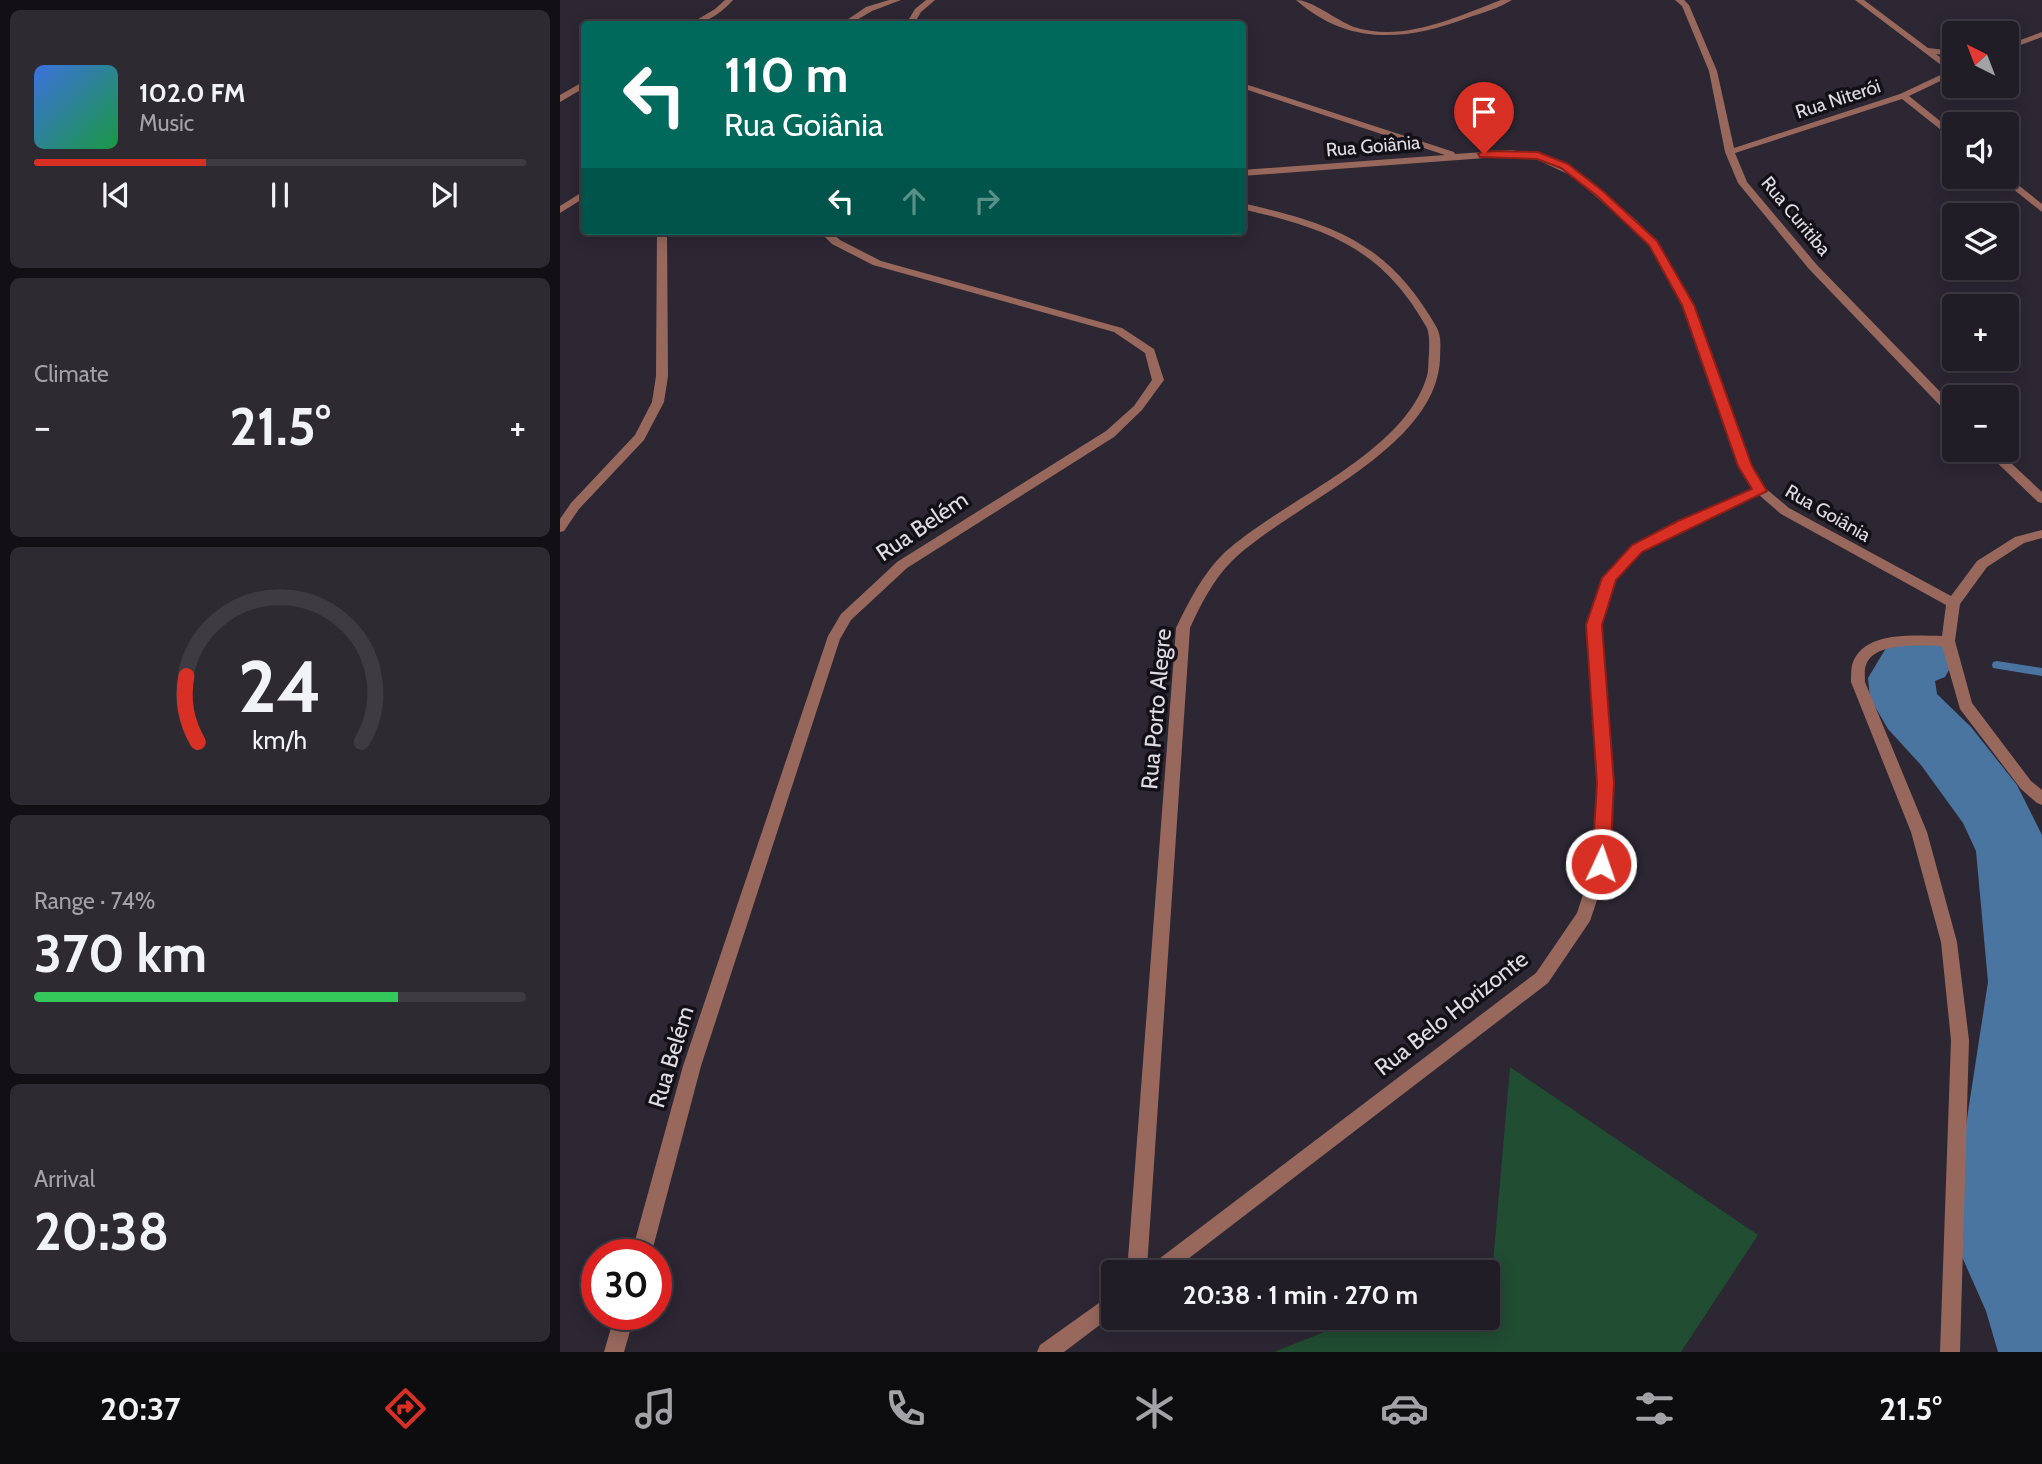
<!DOCTYPE html>
<meta charset="utf-8">
<style>
body{margin:0;font-family:Cabin,sans-serif;background:#2d2a32;color:#f1f3f6;height:100vh;display:flex;flex-direction:column;font-size:26px;white-space:nowrap}
*{box-sizing:border-box;margin:0}
p{font-size:23px;color:#a2a2a7}
.icon{flex:none;width:38px;height:38px;fill:none;stroke:currentColor;stroke-width:2;stroke-linecap:round;stroke-linejoin:round}
.map{position:relative;flex:1;overflow:hidden}
.sheet{display:flex;flex-direction:column;gap:10px;padding:10px;background:#121015;width:560px}
.sheet>*{flex:none}
.hud{position:absolute;left:21px;top:21px;width:665px;height:214px;border-radius:7px;box-shadow:0 4px 18px #0003,0 0 0 2px #3e3b43;background:#00695c;color:#fff;overflow:hidden}
.needle{width:46px;rotate:318deg}
.controls{position:absolute;left:1382px;top:21px;display:grid;gap:14px}
.controls a{display:grid;place-items:center;width:77px;height:77px;border-radius:7px;background:#211d26;box-shadow:0 4px 18px #0003,0 0 0 2px #3e3b43;font-size:35px}
.speed{position:absolute;left:21px;top:1239px;display:flex;gap:14px;font-size:35px;font-weight:700;text-align:center}
.speed>*{display:grid;place-content:center;width:91px;height:91px;border-radius:50%;background:#211d26;box-shadow:0 4px 18px #0003,0 0 0 2px #3e3b43;line-height:1}
.speed .limit{border:10px solid #d22;background:#fff;color:#111}
.pin{position:absolute;display:grid;place-items:center;width:60px;height:60px;color:#fff;margin:-72px -30px;border-radius:50% 50% 50% 0;rotate:-45deg;box-shadow:0 0 7px #0007}
.pin .icon{rotate:45deg}
.me{position:absolute;width:77px;margin:-38px;rotate:3deg;stroke-linejoin:round;filter:drop-shadow(0 0 5px #0008)}
.turn{display:flex;align-items:center;gap:24px;height:147px;padding:0 28px;font-size:32px}
.turn .icon{width:91px;height:91px;stroke-width:2.5}
.turn b{display:block;font-size:49px;line-height:60px}
.lanes{display:flex;align-items:center;height:66px;padding:0 28px;background:#0003;justify-content:center;gap:35px;direction:ltr}
.lanes .off{opacity:.35}
.big{font-size:52px;font-weight:700;line-height:1.1}
.sheet .widget{flex:1;display:flex;flex-direction:column;justify-content:center;gap:10px;min-width:0;padding:0 24px;border-radius:10px;background:#2d2a32}
.sheet .dial{align-items:center;gap:0}
.dial svg{height:182px;overflow:visible;fill:none;stroke:#3e3b43;stroke-width:7;stroke-linecap:round;text-anchor:middle}
.dial text{fill:#f1f3f6;stroke:none}
.song{display:flex;align-items:center;gap:21px}
.cover{width:84px;height:84px;border-radius:10px;background:linear-gradient(135deg,hsl(220 70% 55%),hsl(140 70% 35%))}
.played{height:7px;border-radius:4px;background:linear-gradient(90deg,#d93025 35%,#3e3b43 35%)}
.keys{display:flex;justify-content:space-around;direction:ltr}
.heat{display:flex;justify-content:space-between;align-items:center;font-size:38px;direction:ltr}
.charge{height:10px;border-radius:5px;background:linear-gradient(90deg,#34c759 74%,#3e3b43 0)}
.trip{position:absolute;left:541px;top:1260px;width:399px;height:70px;border-radius:7px;background:#211d26;box-shadow:0 4px 18px #0003,0 0 0 2px #3e3b43;font-weight:700;line-height:70px;text-align:center}
.menu{display:flex;height:112px;justify-content:space-around;align-items:center;background:#0d0c0f;color:#a2a2a7}
.menu .icon{width:49px;height:49px}
.menu .on{color:#d93025}
.menu b{font-size:32px;color:#f1f3f6}
main{display:flex;flex:1;min-height:0}
.map>svg:first-child{display:block}
.green{fill:#214d33}
.lines{fill:none;stroke-linecap:round;stroke-linejoin:round}
.stream{fill:#4a75a0;fill-rule:evenodd}
.river{fill:#4a75a0;fill-rule:evenodd}
.minor{fill:#98685d;fill-rule:evenodd}
.route{fill:#d93025;stroke:#8d1f18;stroke-width:2}
.labels{text-anchor:middle;dominant-baseline:central;stroke-width:7;stroke-linejoin:round;paint-order:stroke}
.far-street-label{font-size:19px;fill:#e0dce5;stroke:#131117}
.street-label{font-size:23px;fill:#e0dce5;stroke:#131117}
</style>
<main>
<section class="sheet">
<div class="widget">
<div class="song"><i class="cover"></i><div><b>102.0 FM</b><p>Music</p></div></div>
<div class="played"></div>
<div class="keys"><svg class="icon" aria-label="previous" viewBox="0 0 24 24"><path d="M18 5L8 12l10 7zM5 5v14"/></svg><svg class="icon" aria-label="pause" viewBox="0 0 24 24"><path d="M8 5v14M16 5v14"/></svg><svg class="icon" aria-label="next" viewBox="0 0 24 24"><path d="M6 5l10 7-10 7zM19 5v14"/></svg></div>
</div>
<div class="widget"><p>Climate</p>
<div class="heat"><a>−</a><b class="big">21.5°</b><a>+</a></div>
</div>
<div class="widget dial"><svg viewBox="0 0 100 80">
<path d="M14 69A42 42 0 1 1 86 69"/>
<path d="M14 69A42 42 0 0 1 9 40" stroke="#d93025"/>
<text x="50" y="56" font-size="32" font-weight="700">24</text>
<text x="50" y="72" font-size="11">km/h</text>
</svg></div>
<div class="widget"><p>Range · 74%</p><b class="big">370 km</b><div class="charge"></div></div>
<div class="widget"><p>Arrival</p><b class="big">20:38</b></div>
</section>
<div class="map">
<svg width="1482" height="1352" viewBox="0 0 1482 1352">
<rect width="100%" height="100%" fill="#2c2733"/>
<polygon class="green" points="950,1067 1198,1235 1121,1352 714,1352 799,1318 928,1318 928,1272 911,1272 933,1263"/>
<g class="lines">
<polygon class="stream" points="1437,661 1482,668 1482,676 1433,668 1432,665 1433,662"/>
<polygon class="river" points="1362,636 1385,643 1395,660 1385,677 1375,681 1377,694 1411,727 1457,785 1482,835 1482,1352 1438,1352 1426,1311 1395,1241 1400,1164 1428,982 1416,851 1403,823 1361,765 1328,729 1310,698 1308,678 1326,648"/>
<g class="minor">
<path d="M 165,0 L 173,0 C 162,12 147,24 130,24 L 155,9 Z"/>
<polygon points="329,0 341,0 312,11 290,24 281,24 306,7"/>
<polygon points="366,0 375,0 361,12 354,24 346,24 355,9"/>
<path d="M 736,0 C 752,0 776,20 794,27 C 843,43 896,17 941,0 L 952,0 C 939,8 922,13 907,18 C 846,41 788,46 736,0 Z"/>
<polygon points="1115,0 1124,0 1129,5 1157,71 1174,148 1340,94 1389,71 1295,0 1304,0 1368,48 1395,51 1395,56 1376,54 1395,68 1395,74 1349,96 1395,133 1395,141 1342,99 1175,153 1187,182 1257,265 1395,407 1395,417 1391,417 1249,269 1178,183 1165,152 1149,71 1122,6"/>
<polygon points="1482,32 1482,37 1447,50 1447,45"/>
<polygon points="21,83 24,83 24,88 0,102 0,95"/>
<path d="M 682,83 L 894,152 L 895,154 L 952,150 L 996,160 L 1030,180 L 1076,220 L 1100,246 L 1129,297 L 1152,353 L 1191,466 L 1204,487 L 1229,508 L 1391,596 L 1417,561 L 1455,537 L 1482,530 L 1482,538 L 1464,543 L 1427,567 L 1400,604 L 1395,641 L 1412,703 L 1471,781 L 1482,790 L 1482,805 L 1477,803 L 1461,789 L 1400,709 L 1382,646 C 1363,646 1314,641 1306,665 C 1304,670 1305,677 1305,682 L 1367,832 L 1397,942 L 1409,1040 L 1400,1352 L 1380,1352 L 1391,1040 L 1381,942 L 1351,832 L 1291,682 C 1291,677 1291,670 1292,665 C 1303,630 1354,636 1382,636 L 1386,605 L 1221,514 L 1199,495 L 1127,527 L 1082,551 L 1055,580 L 1041,625 L 1053,783 L 1049,864 L 1030,921 L 988,983 L 611,1272 L 567,1272 L 616,628 C 629,601 643,573 665,552 C 724,499 844,454 867,376 C 869,369 868,361 869,354 C 869,345 870,337 867,328 C 822,248 768,229 682,209 L 682,203 C 774,224 828,242 877,328 C 882,338 880,349 880,359 C 876,450 730,504 672,561 C 653,580 641,604 630,628 L 587,1268 L 976,973 L 1017,913 L 1033,864 L 1039,783 L 1027,625 L 1042,578 L 1072,545 L 1119,521 L 1193,488 L 1179,466 L 1131,325 L 1105,271 L 1091,247 L 1069,225 L 1012,176 L 978,160 L 952,156 L 682,176 L 682,170 L 885,155 L 682,88 Z"/>
<polygon points="1447,176 1482,204 1482,212 1438,177"/>
<polygon points="24,191 24,198 0,213 0,206"/>
<polygon points="97,231 107,231 108,376 104,402 84,440 19,509 4,531 0,532 0,519 11,503 75,435 92,402 96,376"/>
<polygon points="259,231 270,231 280,240 321,261 562,328 594,349 604,380 582,410 554,437 347,568 291,620 280,639 141,1066 91,1255 71,1255 123,1066 268,636 281,614 337,562 546,431 574,406 592,380 585,353 554,332 313,265 272,244"/>
<polygon points="1424,450 1437,450 1482,492 1482,503 1478,502"/>
<polygon points="553,1293 553,1315 504,1352 477,1352 480,1345"/>
<polygon points="55,1314 75,1314 64,1352 44,1352"/>
</g>
</g>
<polygon class="route" points="924,151 978,152 1008,164 1044,192 1097,241 1134,305 1192,466 1207,491 1082,552 1056,580 1042,625 1054,783 1050,864 1047,870 1041,872 1035,870 1032,864 1037,783 1026,625 1042,578 1072,545 1118,521 1192,489 1178,466 1122,305 1089,245 1037,196 1001,168 977,159 920,157 918,154"/>
<g class="labels">
<g class="far-street-label">
<text transform="translate(1278 99) rotate(-18)">Rua Niterói</text>
<text transform="translate(813 146) rotate(-5)">Rua Goiânia</text>
<text transform="translate(1236 216) rotate(50)">Rua Curitiba</text>
<text transform="translate(1268 513) rotate(30)">Rua Goiânia</text>
</g>
<g class="street-label">
<text transform="translate(362 526) rotate(-34)">Rua Belém</text>
<text transform="translate(596 709) rotate(-85)">Rua Porto Alegre</text>
<text transform="translate(891 1013) rotate(-38)">Rua Belo Horizonte</text>
<text transform="translate(111 1057) rotate(-73)">Rua Belém</text>
</g>
</g>
</svg>
<div class="controls">
<a><svg class="needle" viewBox="-14 -14 28 28"><path d="M0-13l5 13h-10z" fill="#e53935"/><path d="M0 13l5-13h-10z" fill="#a2a2a7"/></svg></a>
<a><svg class="icon" aria-label="sound" viewBox="0 0 24 24"><path d="M4 9h4l5-4v14l-5-4H4zM17 9q2 3 0 6"/></svg></a>
<a><svg class="icon" aria-label="layers" viewBox="0 0 24 24"><path d="M12 4l9 5-9 5-9-5zM3 14l9 5 9-5"/></svg></a>
<a>+</a>
<a>−</a>
</div>
<div class="speed"><div class="limit">30</div></div>
<div class="pin" style="left:924px;top:154px;background:#d93025"><svg class="icon" aria-label="arrive" viewBox="0 0 24 24"><path d="M6 21V4h12l-3 4 3 4H6"/></svg></div>
<svg class="me" style="left:1041px;top:864px" viewBox="-20 -20 40 40"><circle r="17" fill="#d93025" stroke="#fff" stroke-width="3"/><path d="M0-11L8 9 0 5-8 9z" fill="#fff"/></svg>
<div class="trip">20:38 · 1 min · 270 m</div>
<div class="hud">
<div class="turn"><svg class="icon" aria-label="left" viewBox="0 0 24 24"><path d="M17 20v-9H6M10 6l-5 5 5 5"/></svg><div><b>110 m</b>Rua Goiânia</div></div>
<div class="lanes"><svg class="icon" aria-label="left" viewBox="0 0 24 24"><path d="M17 20v-9H6M10 6l-5 5 5 5"/></svg><svg class="icon off" aria-label="ahead" viewBox="0 0 24 24"><path d="M12 20V5M6 11l6-6 6 6"/></svg><svg class="icon off" aria-label="right" viewBox="0 0 24 24"><path d="M7 20v-9h11M14 6l5 5-5 5"/></svg></div>
</div>
</div>
</main>
<nav class="menu">
<b>20:37</b>
<svg class="icon on" aria-label="directions" viewBox="0 0 24 24"><path d="M12 3l9 9-9 9-9-9zM9 14v-3h6M13 9l2 2-2 2"/></svg>
<svg class="icon" aria-label="music" viewBox="0 0 24 24"><path d="M9 18V5l10-2v13"/><circle cx="6" cy="18" r="3"/><circle cx="16" cy="16" r="3"/></svg>
<svg class="icon" aria-label="phone" viewBox="0 0 24 24"><path d="M5 4h4l2 5-3 2q2 4 5 5l2-3 5 2v4C11 20 4 13 5 4z"/></svg>
<svg class="icon" aria-label="climate" viewBox="0 0 24 24"><path d="M12 3v18M4 7l16 10M4 17L20 7"/></svg>
<svg class="icon" aria-label="car" viewBox="0 0 24 24"><path d="M5 17H2v-5l4-1 3-4h7l3 4 3 1v5h-3M9 17h6M6 11h13"/><circle cx="7" cy="17" r="2"/><circle cx="17" cy="17" r="2"/></svg>
<svg class="icon" aria-label="filters" viewBox="0 0 24 24"><path d="M4 7h16M4 17h16"/><circle cx="9" cy="7" r="2"/><circle cx="15" cy="17" r="2"/></svg>
<b>21.5°</b>
</nav>
